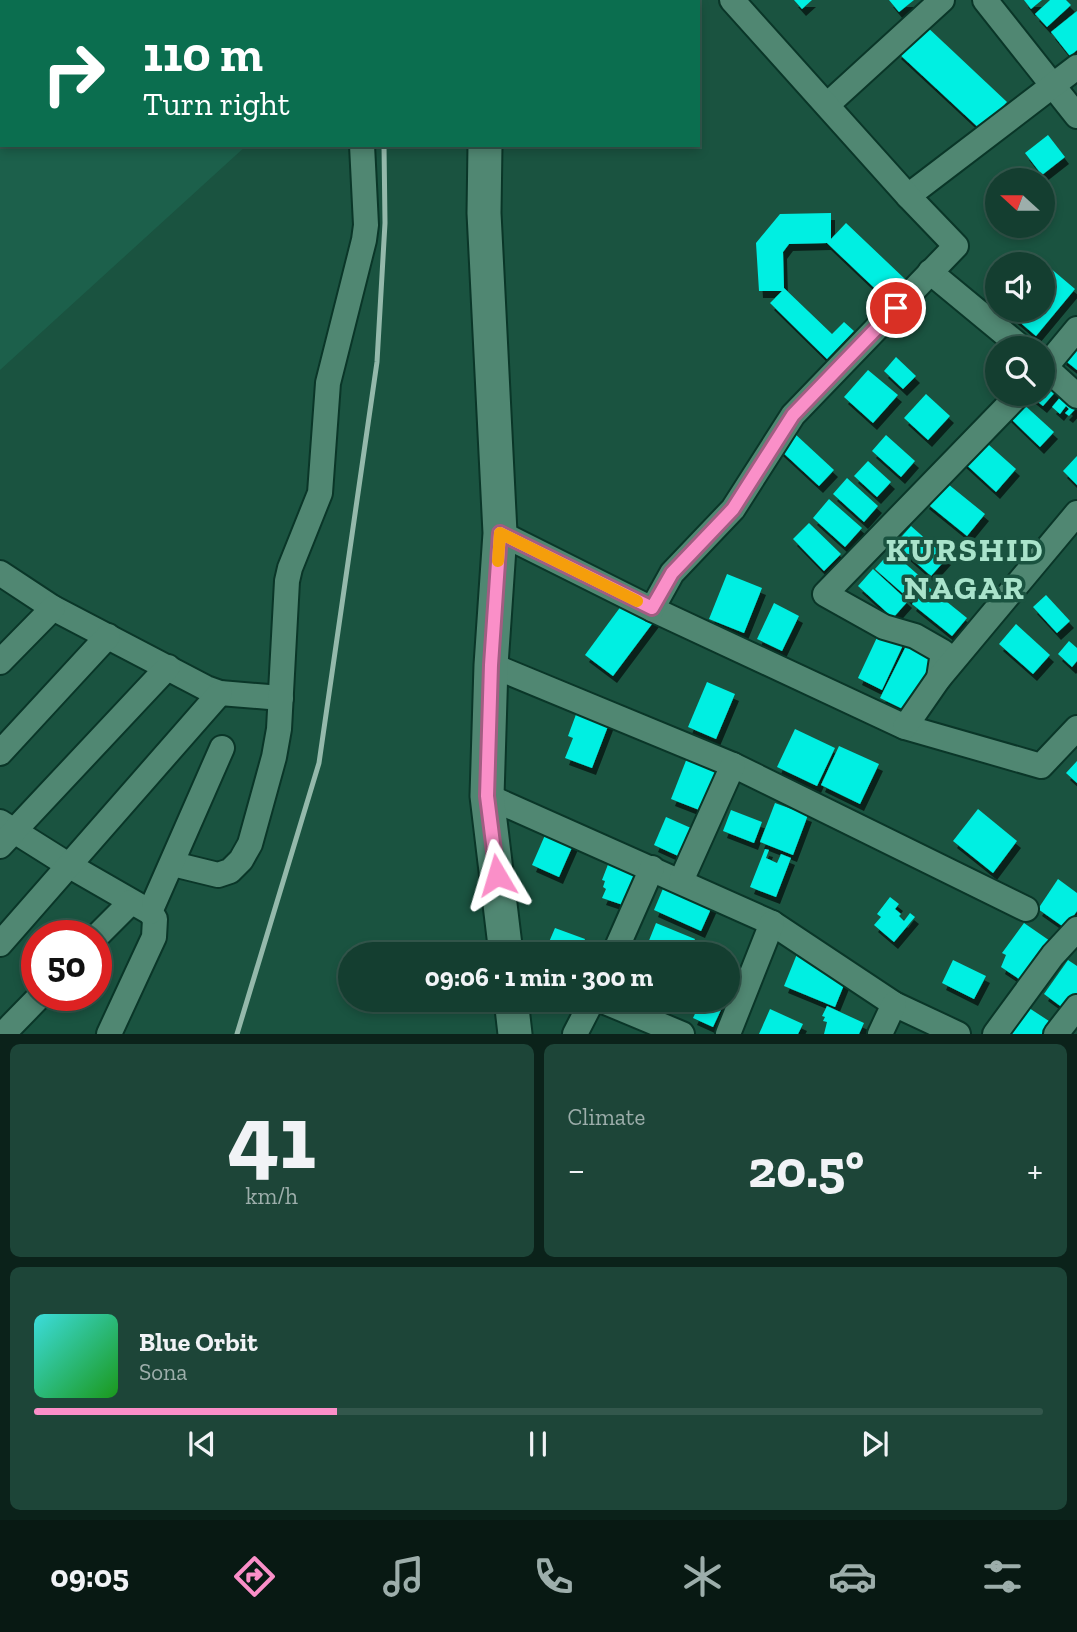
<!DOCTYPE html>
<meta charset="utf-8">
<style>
body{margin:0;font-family:"Zilla Slab",serif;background:#1d4538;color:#f1f3f6;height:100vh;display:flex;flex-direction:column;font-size:26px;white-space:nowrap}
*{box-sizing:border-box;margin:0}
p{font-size:23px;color:#9daeab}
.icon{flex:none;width:38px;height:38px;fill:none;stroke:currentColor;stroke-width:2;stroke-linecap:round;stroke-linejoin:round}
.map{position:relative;height:1034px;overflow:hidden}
.drawer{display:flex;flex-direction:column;gap:10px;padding:10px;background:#0b221a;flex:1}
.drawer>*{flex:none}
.banner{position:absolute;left:0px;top:0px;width:700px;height:147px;box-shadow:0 4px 10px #0003,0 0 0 2px #33574c;background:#0b6e4f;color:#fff;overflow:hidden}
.needle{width:46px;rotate:291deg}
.controls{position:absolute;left:985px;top:168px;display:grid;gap:14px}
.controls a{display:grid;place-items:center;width:70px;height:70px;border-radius:50%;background:#143e30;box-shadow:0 4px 10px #0003,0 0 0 2px #33574c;font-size:35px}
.speed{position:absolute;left:21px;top:920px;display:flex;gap:14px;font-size:35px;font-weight:700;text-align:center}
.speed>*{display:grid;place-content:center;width:91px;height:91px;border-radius:50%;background:#143e30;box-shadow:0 4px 10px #0003,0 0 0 2px #33574c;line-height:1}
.speed .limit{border:10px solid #d22;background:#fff;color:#111}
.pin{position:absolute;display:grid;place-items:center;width:60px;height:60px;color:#fff;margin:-30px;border:4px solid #fff;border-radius:50%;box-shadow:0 2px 7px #0007}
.me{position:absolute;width:77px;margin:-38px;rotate:353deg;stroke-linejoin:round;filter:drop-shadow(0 0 5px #0008)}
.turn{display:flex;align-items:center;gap:24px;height:147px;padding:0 28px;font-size:32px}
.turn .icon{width:91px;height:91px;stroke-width:2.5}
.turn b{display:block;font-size:49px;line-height:60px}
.big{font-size:52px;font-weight:800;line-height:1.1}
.drawer .widget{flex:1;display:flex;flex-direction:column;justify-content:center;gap:10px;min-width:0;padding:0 24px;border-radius:10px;background:#1d4538}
.drawer .dial{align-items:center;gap:0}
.dial b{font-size:91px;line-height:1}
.song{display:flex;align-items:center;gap:21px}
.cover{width:84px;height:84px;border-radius:10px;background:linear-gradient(135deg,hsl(180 70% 55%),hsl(120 70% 35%))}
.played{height:7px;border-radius:4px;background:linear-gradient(90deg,#fa8fc8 30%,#33574c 30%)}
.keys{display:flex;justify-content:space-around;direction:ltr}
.heat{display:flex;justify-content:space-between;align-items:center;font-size:38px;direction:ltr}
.drawer .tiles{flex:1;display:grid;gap:10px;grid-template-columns:1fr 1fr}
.widget:last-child{grid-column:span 2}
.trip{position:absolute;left:338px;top:942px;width:402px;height:70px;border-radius:35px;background:#143e30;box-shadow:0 4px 10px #0003,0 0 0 2px #33574c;font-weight:800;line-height:70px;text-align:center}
.tabs{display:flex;height:112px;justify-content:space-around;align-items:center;background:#081913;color:#9daeab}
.tabs .icon{width:49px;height:49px}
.tabs .selected{color:#fa8fc8}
.tabs b{font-size:32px;color:#f1f3f6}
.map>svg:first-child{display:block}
.built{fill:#1c604b}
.building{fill:#00efe2;filter:url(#shadow)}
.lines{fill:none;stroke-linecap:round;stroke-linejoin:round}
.service-casing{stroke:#0a3628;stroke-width:16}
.minor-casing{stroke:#0a3628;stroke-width:28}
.secondary-casing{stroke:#0a3628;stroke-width:37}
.service{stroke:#508772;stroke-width:12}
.minor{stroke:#508772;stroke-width:24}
.secondary{stroke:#508772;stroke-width:33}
.rail{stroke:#94b9ab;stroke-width:5}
.route-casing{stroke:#a25d82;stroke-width:18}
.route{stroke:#fa8fc8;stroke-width:12}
.slow{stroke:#f59e0b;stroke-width:12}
.labels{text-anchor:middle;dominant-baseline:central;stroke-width:7;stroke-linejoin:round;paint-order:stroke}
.district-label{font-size:33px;font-weight:bold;letter-spacing:2px;fill:#a9e3cb;stroke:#1a5340}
</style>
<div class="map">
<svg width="1077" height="1034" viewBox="0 0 1077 1034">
<defs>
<filter id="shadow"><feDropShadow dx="4" dy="7" stdDeviation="0" flood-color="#0009"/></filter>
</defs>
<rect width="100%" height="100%" fill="#1a5340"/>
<polygon class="built" points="0,0 275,0 2,2 2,145 247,145 0,370"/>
<g class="building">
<polygon points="794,0 812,0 802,9"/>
<polygon points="889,0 914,0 899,12"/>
<polygon points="1024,0 1042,0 1031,9"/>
<polygon points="1050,0 1066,0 1071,5 1047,27 1035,14"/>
<polygon points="1077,11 1077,50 1070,56 1051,32"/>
<polygon points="924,24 1007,102 981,130 897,52"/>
<polygon points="1048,135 1065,157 1042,175 1025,153"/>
<polygon points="831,213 831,239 846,223 906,280 887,300 827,243 789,244 783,252 784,288 832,334 844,322 854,331 827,359 770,303 782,291 759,291 756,243 780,214"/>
<polygon points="1049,267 1075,289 1036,336 1009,313 1012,310 1043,310 1043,274"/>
<polygon points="1077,339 1077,370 1062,358"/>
<polygon points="896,357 916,376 903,389 884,371"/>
<polygon points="868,370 898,395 873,423 844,397"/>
<polygon points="1043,371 1077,407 1069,416 1065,413 1069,409 1066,406 1060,414 1052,407 1062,395 1057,390 1043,406 1028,394 1043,394"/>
<polygon points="926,394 950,416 928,440 904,418"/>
<polygon points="1020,401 1054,432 1040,447 1007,415"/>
<polygon points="794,433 834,470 819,486 779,449"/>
<polygon points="886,435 915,461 901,477 872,451"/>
<polygon points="980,437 1016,469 996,492 960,459"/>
<polygon points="1077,456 1077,485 1063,471"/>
<polygon points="868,461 891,482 877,497 854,476"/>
<polygon points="847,478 878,506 864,522 833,494"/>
<polygon points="943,480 985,514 967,536 925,502"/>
<polygon points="829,499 862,528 845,547 813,518"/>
<polygon points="809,523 841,554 824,571 793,539"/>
<polygon points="911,526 947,558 931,576 895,544"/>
<polygon points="891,551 924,580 908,598 875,569"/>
<polygon points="873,569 908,601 893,618 858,586"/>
<polygon points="727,574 762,588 744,633 709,619"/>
<polygon points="926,585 967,618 952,636 912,604"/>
<polygon points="1046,595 1070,621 1057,633 1033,607"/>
<polygon points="627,598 655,620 613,676 585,655"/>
<polygon points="774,603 799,616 782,651 757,639"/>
<polygon points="1016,624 1050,655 1033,674 999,644"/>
<polygon points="880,631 904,643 882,690 858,678"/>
<polygon points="909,640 937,654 909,712 880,698"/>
<polygon points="1069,641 1077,648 1077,661 1072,667 1058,654"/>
<polygon points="707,682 735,694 716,739 688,727"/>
<polygon points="578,709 610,721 592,768 565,758 573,738 568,736"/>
<polygon points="795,729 835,748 817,786 777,767"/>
<polygon points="839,746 879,764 860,804 821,785"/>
<polygon points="687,758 723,772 707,813 671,799"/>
<polygon points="1077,761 1077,783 1066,773"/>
<polygon points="775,803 808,815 793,855 760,842"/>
<polygon points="978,809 1017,841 993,873 953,841"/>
<polygon points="731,810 762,822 754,843 723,831"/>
<polygon points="666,817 700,832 687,860 654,845"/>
<polygon points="549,826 577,836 559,877 532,865"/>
<polygon points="765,849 769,850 766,858 777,863 781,854 791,858 776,897 750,887"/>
<polygon points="612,854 647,867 632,908 602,898 606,889 603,887 605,881 602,880"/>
<polygon points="667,879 715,900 701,931 654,910"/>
<polygon points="1058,879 1077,893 1077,911 1065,928 1038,909"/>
<polygon points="890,897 899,904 895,909 901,914 899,916 904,921 910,913 915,917 894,942 874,925 881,917 877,914"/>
<polygon points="656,923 695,939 689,954 660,954 646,948"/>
<polygon points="1024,923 1053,943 1025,983 1001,967 1006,955 1002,953"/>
<polygon points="555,928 585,939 582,948 598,954 580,954 549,942"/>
<polygon points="797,954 848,975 835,1007 784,986"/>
<polygon points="953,960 986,976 974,999 942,983"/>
<polygon points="1068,960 1077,966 1077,997 1067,1011 1044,994"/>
<polygon points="702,999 726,999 713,1027 693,1018"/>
<polygon points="827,1006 864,1023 859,1034 824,1034 827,1022 823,1021 825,1017 822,1016"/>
<polygon points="1026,1006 1052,1023 1045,1034 1008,1034"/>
<polygon points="770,1009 803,1024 798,1034 759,1034"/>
</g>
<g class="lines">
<g class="service-casing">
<g id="service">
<polyline points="75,2 75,0"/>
<polyline points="0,136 2,133"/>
</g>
</g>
<g class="minor-casing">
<g id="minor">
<polyline points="353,0 353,2"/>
<polyline points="985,0 1077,116"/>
<polyline points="827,105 942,0"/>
<polyline points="908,196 1077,67"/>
<polyline points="930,272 1022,348"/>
<polyline points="1043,365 1077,396"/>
<polyline points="1043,370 1077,329"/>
<polyline points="500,533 652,609 905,727 1041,766 1077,728"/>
<polyline points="0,573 53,608 206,688 220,693 281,698"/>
<polyline points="652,609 672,573 733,509 793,415 956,246 908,196 732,0"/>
<polyline points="0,662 53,608"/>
<polyline points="491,665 733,765 1026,909"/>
<polyline points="939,678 943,652 915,636 884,627 825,594 1019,394"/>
<polyline points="905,727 939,678 1077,513"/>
<polyline points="0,753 108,636"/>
<polyline points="487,796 772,923 894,1004 958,1034"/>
<polyline points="0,822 70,866 150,912 155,919 154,937 109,1034"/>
<polyline points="0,846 168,667"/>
<polyline points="173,864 218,875 230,871 241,860 250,844 274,757 279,729 287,581 290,568 320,493 328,383 364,240 366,225 362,145"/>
<polyline points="681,881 733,765"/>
<polyline points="150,912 222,748"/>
<polyline points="96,937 131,902"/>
<polyline points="0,944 220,693"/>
<polyline points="614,954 652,868"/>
<polyline points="598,999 682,1034"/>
<polyline points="3,1034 40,996"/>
<polyline points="575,1034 593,999"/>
<polyline points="728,1034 772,923"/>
<polyline points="880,1034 894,1004"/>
<polyline points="995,1034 1053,955 1077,929"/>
<polyline points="1056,1034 1077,1007"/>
</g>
</g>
<g class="secondary-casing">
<g id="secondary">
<polyline points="487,2 487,0"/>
<polyline points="485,145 484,213 500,533 491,665 487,796 506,954"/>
<polyline points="511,999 515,1034"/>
</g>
</g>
<use href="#service" class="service"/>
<use href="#minor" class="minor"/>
<use href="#secondary" class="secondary"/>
<g class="rail">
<polyline points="383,0 383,2"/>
<polyline points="237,1034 319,763 377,362 385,223 384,145"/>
</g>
</g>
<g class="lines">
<g class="route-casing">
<polyline id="route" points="497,875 487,796 491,665 500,533 652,608 672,573 733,509 793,415 896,308"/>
</g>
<use href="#route" class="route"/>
<polyline class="slow" points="498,561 500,533 637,601"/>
</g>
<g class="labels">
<g class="district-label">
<text x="965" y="549">KURSHID<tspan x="965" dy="38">NAGAR</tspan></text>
</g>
</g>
</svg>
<div class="controls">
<a><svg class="needle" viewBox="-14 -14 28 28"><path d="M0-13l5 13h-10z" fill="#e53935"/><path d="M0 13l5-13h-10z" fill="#9daeab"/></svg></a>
<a><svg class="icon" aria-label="sound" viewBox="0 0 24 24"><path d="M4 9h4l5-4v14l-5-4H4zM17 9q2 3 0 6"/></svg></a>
<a><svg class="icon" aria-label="search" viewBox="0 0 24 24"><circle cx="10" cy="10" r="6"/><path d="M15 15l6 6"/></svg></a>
</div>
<div class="speed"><div class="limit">50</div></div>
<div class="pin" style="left:896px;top:308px;background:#d93025"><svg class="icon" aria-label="arrive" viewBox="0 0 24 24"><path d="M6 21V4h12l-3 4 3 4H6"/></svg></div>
<svg class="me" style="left:497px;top:875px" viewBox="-20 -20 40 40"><path d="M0-17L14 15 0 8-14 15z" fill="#fa8fc8" stroke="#fff" stroke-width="4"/></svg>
<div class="trip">09:06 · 1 min · 300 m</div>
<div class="banner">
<div class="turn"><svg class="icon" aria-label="right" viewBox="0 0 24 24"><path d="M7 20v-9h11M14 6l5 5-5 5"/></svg><div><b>110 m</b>Turn right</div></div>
</div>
</div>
<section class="drawer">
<div class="tiles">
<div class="widget dial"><b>41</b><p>km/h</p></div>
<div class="widget"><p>Climate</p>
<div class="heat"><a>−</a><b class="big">20.5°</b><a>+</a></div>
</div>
<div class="widget">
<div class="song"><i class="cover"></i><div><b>Blue Orbit</b><p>Sona</p></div></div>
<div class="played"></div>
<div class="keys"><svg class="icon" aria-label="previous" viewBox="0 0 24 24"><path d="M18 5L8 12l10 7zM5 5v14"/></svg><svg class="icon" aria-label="pause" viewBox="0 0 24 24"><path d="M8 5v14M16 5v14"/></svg><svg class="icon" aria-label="next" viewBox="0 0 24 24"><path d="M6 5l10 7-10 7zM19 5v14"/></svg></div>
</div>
</div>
</section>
<nav class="tabs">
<b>09:05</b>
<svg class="icon selected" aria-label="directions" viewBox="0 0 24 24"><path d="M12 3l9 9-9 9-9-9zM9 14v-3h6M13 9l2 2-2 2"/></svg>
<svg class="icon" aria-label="music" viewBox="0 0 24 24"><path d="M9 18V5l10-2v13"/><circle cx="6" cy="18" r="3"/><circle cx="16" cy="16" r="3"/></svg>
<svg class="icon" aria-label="phone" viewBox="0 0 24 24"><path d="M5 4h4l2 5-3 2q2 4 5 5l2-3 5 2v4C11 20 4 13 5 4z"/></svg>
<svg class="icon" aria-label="climate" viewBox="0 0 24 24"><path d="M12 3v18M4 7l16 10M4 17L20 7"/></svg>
<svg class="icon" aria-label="car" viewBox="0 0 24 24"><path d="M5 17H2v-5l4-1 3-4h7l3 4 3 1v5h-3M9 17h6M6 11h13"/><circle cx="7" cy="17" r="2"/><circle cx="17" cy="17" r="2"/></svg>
<svg class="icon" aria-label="filters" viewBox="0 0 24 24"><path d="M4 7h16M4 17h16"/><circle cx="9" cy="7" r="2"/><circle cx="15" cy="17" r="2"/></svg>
</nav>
